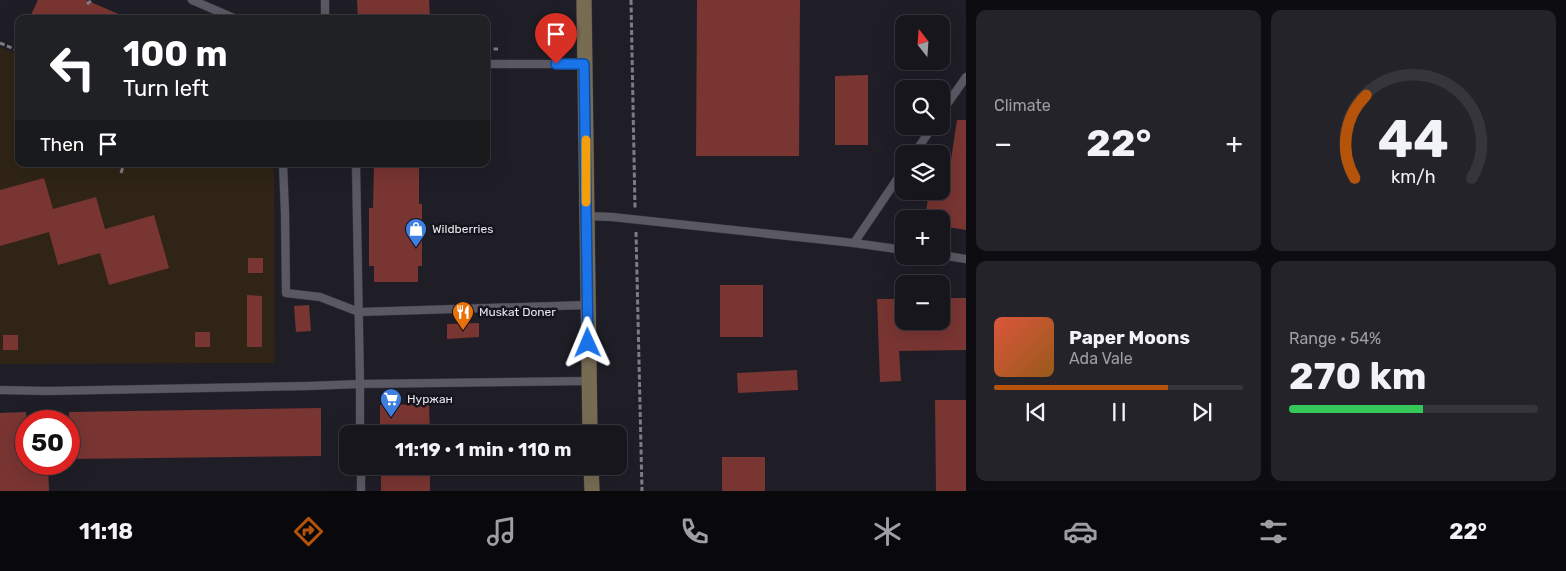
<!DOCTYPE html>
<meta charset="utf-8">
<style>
body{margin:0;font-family:Rubik,sans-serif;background:#24232a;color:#f1f3f6;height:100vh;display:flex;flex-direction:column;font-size:19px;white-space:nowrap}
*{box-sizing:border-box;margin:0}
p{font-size:16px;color:#9e9fa4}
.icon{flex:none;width:28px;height:28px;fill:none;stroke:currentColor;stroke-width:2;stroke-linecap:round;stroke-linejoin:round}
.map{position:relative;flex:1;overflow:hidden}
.side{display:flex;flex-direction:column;gap:10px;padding:10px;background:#0d0c10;width:600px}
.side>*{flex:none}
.banner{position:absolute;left:15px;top:15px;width:475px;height:152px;border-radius:10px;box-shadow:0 5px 20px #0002,0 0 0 1px #36353b;background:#202124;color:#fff;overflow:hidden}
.needle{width:32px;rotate:343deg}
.buttons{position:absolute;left:895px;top:15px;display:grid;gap:10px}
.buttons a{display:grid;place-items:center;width:55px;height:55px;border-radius:10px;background:#17161d;box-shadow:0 5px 20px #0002,0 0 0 1px #36353b;font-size:25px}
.speed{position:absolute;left:15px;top:410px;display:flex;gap:10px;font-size:25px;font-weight:700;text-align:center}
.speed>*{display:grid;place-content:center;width:65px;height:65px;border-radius:50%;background:#17161d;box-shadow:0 5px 20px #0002,0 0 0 1px #36353b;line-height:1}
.speed .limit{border:8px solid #d22;background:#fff;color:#111}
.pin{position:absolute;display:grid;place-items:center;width:42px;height:42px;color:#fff;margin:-51px -21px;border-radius:50% 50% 50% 0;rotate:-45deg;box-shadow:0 0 5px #0007}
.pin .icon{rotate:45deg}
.me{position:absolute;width:55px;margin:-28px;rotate:359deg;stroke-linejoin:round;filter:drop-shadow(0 0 4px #0008)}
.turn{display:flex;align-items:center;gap:18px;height:105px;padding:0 25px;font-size:22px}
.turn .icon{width:65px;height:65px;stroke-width:2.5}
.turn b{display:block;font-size:35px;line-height:42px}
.then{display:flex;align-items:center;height:48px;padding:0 25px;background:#0003;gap:10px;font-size:19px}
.big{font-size:38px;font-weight:700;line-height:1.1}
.side .card{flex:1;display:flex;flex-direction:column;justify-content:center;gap:8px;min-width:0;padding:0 18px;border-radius:10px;background:#24232a}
.side .dial{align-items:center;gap:0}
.dial svg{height:130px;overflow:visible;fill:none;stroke:#36353b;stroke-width:7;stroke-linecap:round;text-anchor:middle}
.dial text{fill:#f1f3f6;stroke:none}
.song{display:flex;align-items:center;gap:15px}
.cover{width:60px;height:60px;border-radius:8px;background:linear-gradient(135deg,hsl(10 70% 55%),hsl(30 70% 35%))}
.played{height:5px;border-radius:2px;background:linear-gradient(90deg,#b45309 70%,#36353b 70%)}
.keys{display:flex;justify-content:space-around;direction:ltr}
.heat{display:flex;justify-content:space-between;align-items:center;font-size:28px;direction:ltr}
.charge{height:8px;border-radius:4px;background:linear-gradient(90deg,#34c759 54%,#36353b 0)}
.side .tiles{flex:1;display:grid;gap:10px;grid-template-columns:repeat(2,1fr)}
.trip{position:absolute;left:339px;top:425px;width:288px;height:50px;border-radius:10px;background:#17161d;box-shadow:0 5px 20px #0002,0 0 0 1px #36353b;font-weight:700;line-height:50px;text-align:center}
.menu{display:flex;height:80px;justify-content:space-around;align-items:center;background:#09090c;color:#9e9fa4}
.menu .icon{width:35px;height:35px}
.menu .current{color:#b45309}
.menu b{font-size:22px;color:#f1f3f6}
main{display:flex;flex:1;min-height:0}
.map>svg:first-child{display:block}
.education{fill:#2f2415}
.building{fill:#793532}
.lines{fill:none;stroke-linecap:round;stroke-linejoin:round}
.lane-casing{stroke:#3a3940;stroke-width:9}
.secondary-casing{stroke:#3a3940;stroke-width:16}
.path{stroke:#7d7c84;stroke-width:3;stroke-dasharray:5 2.5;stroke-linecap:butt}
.lane{stroke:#5a5963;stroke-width:8}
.secondary{stroke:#776b52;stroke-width:15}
.route-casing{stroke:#114b97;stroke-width:12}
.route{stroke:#1a73e8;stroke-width:9}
.slow{stroke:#f59e0b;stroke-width:9}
.labels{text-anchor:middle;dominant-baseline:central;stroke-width:5;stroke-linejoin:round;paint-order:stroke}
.poi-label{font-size:12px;fill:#e9e8ee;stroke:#16141d;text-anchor:start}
</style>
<main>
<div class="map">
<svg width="966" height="491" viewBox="0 0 966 491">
<rect width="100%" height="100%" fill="#1f1e27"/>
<polygon class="education" points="0,47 19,55 19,164 274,164 275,363 0,364"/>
<g class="building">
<polygon points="38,0 86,0 130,19 29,19"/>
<polygon points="357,0 429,0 430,19 358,19"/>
<polygon points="697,0 800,0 799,156 696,156"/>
<polygon points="868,75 868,145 835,145 835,76"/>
<polygon points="957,120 966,120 966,230 941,226 941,219 925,219 929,191 941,191 941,179 948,180"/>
<polygon points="374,164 419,164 419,204 422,204 422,266 418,266 418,282 374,282 374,266 369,266 369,208 373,208"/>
<polygon points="44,178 53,209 96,197 105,229 154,215 169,268 109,285 100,253 58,265 49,232 0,246 0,190"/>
<rect x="248" y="258" width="15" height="15"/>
<rect x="720" y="285" width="43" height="52"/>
<polygon points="247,295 262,296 262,347 247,347"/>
<polygon points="941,298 966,298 966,350 899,351 901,381 880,382 877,299 898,299 898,321 941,321"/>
<polygon points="309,305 311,331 296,332 294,306"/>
<polygon points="479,323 479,337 447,339 447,324"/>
<rect x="195" y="332" width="15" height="15"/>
<rect x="3" y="335" width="15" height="15"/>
<polygon points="797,370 798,390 738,393 737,373"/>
<polygon points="935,400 966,400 966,491 936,491"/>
<polygon points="429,404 430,434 380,434 380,405"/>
<polygon points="321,408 321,456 69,459 69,412"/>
<polygon points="26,412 26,464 48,464 49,491 0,491 0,413"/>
<rect x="722" y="457" width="43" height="34"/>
<rect x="381" y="466" width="49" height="25"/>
</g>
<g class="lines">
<g class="lane-casing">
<g id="lane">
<polyline points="192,0 236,19"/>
<polyline points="325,19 325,0"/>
<polyline points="486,64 585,64"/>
<polyline points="941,113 966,77"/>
<polyline points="914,154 933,126"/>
<polyline points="283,164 285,213 286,293 320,297 359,312 587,305"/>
<polyline points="587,216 612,217 854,243 904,250"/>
<polyline points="854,243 904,169"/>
<polyline points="941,255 966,259"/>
<polyline points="0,390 47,391 308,386 360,384 356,164"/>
<polyline points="360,434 360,384 589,381"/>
<polyline points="361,466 361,491"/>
</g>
</g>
<g class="secondary-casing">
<g id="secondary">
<polyline points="584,0 590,434"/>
<polyline points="591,466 592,491"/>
</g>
</g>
<g class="path">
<polyline points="631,0 635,208"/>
<polyline points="87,4 92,0"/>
<polyline points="0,43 19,51"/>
<polyline points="486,49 498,49"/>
<polyline points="121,173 124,164"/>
<polyline points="636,232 642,491"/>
</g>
<use href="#lane" class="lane"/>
<use href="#secondary" class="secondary"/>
</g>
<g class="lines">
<g class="route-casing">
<polyline id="route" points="556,64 584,64 588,343"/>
</g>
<use href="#route" class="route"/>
<polyline class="slow" points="586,140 586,202"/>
</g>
<defs>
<g id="shop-pin" transform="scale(1.125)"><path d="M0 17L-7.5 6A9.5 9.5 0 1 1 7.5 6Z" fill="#3f7fe0" stroke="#16141d"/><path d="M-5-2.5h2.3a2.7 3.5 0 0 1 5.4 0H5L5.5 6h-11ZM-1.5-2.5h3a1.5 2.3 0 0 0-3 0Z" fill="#fff"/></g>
<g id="restaurant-pin" transform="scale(1.125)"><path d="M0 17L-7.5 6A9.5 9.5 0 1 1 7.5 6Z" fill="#e8710a" stroke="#16141d"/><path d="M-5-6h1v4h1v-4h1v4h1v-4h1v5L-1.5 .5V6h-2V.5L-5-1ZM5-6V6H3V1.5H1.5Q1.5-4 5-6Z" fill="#fff"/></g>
<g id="supermarket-pin" transform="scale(1.125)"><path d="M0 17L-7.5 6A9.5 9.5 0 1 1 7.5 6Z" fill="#3f7fe0" stroke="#16141d"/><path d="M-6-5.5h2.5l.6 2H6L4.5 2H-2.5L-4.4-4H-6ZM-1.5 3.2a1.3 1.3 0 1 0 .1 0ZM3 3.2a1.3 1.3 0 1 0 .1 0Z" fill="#fff"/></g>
</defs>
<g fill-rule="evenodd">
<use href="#shop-pin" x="416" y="229"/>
<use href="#restaurant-pin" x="463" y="312"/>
<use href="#supermarket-pin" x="391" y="399"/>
</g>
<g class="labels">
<g class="poi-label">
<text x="432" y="229">Wildberries</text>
<text x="479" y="312">Muskat Doner</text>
<text x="407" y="399">Нуржан</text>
</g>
</g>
</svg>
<div class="buttons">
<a><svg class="needle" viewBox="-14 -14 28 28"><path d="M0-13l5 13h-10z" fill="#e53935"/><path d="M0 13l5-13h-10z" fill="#9e9fa4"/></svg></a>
<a><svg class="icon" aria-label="search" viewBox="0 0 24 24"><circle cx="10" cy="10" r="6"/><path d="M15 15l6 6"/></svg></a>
<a><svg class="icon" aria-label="layers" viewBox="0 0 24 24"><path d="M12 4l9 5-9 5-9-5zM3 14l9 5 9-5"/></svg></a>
<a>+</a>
<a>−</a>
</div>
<div class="speed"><div class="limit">50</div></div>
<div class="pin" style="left:556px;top:64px;background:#d93025"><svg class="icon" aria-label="arrive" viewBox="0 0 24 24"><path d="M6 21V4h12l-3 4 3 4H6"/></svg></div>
<svg class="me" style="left:588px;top:343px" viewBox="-20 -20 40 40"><path d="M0-17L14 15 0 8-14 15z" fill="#1a73e8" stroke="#fff" stroke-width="4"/></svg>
<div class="trip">11:19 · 1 min · 110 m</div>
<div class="banner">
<div class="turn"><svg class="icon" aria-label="left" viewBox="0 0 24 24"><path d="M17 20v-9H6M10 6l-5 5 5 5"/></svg><div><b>100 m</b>Turn left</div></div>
<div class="then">Then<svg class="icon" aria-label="arrive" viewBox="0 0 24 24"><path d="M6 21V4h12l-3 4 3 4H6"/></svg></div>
</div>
</div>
<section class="side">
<div class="tiles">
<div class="card"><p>Climate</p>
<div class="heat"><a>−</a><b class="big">22°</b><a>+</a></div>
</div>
<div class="card dial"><svg viewBox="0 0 100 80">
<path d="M14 69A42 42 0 1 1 86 69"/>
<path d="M14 69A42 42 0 0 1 21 18" stroke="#b45309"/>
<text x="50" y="56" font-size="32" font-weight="700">44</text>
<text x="50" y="72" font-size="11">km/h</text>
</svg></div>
<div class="card">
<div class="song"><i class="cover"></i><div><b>Paper Moons</b><p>Ada Vale</p></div></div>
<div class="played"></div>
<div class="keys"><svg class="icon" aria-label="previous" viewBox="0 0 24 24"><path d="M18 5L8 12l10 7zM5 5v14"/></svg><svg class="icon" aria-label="pause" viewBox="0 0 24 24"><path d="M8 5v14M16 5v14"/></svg><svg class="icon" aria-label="next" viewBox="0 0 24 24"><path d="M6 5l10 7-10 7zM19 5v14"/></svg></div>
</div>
<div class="card"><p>Range · 54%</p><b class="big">270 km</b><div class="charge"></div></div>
</div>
</section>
</main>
<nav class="menu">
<b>11:18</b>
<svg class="icon current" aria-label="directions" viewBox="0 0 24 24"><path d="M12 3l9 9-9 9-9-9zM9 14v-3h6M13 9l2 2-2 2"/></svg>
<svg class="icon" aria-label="music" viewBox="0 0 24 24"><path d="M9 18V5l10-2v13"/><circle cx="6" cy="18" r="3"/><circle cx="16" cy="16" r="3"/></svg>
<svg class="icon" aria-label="phone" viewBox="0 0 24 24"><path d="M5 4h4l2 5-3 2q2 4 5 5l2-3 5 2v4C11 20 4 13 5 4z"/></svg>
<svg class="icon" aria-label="climate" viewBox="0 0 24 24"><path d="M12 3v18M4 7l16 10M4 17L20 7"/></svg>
<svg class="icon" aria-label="car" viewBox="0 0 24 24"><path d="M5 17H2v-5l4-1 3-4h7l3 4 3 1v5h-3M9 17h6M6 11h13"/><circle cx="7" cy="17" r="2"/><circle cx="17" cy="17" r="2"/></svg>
<svg class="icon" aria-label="filters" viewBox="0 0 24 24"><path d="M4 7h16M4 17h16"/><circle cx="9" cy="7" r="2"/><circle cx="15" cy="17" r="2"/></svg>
<b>22°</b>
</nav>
